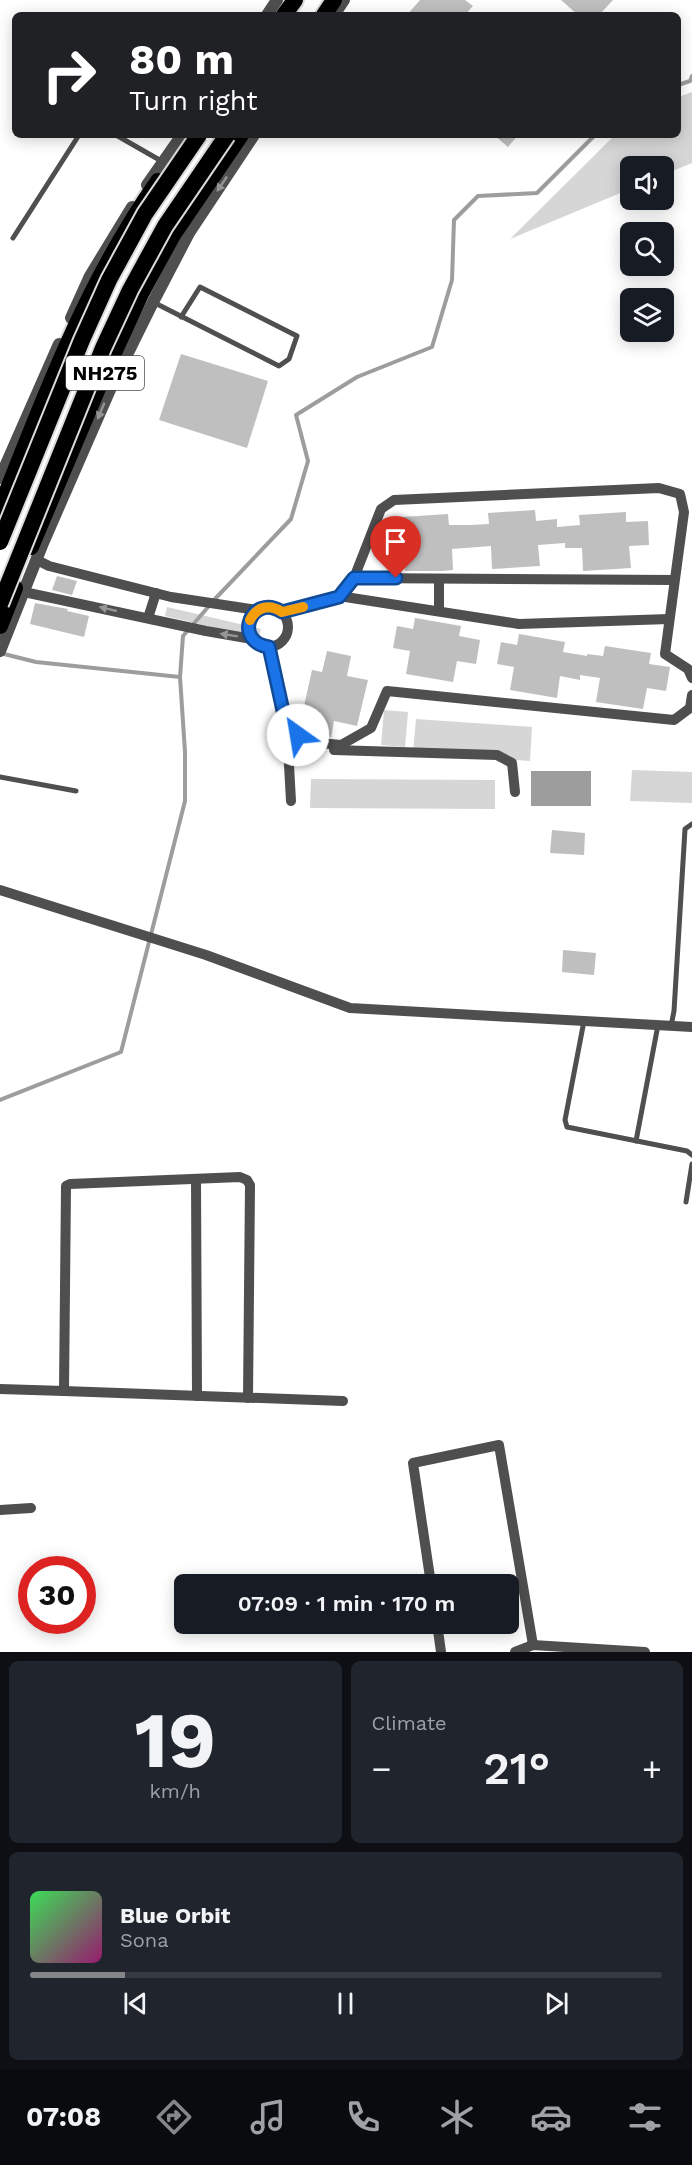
<!DOCTYPE html>
<meta charset="utf-8">
<style>
body{margin:0;font-family:"Work Sans",sans-serif;background:#20242c;color:#f1f3f6;height:100vh;display:flex;flex-direction:column;font-size:22px;white-space:nowrap}
*{box-sizing:border-box;margin:0}
p{font-size:20px;color:#9ea1a6}
.icon{flex:none;width:33px;height:33px;fill:none;stroke:currentColor;stroke-width:2;stroke-linecap:round;stroke-linejoin:round}
.map{position:relative;height:1652px;overflow:hidden}
.drawer{display:flex;flex-direction:column;gap:9px;padding:9px;background:#0d0f14;flex:1}
.drawer>*{flex:none}
.guide{position:absolute;left:12px;top:12px;width:669px;height:126px;border-radius:9px;box-shadow:0 3px 15px #0003;background:#202124;color:#fff;overflow:hidden}
.buttons{position:absolute;left:620px;top:156px;display:grid;gap:12px}
.buttons a{display:grid;place-items:center;width:54px;height:54px;border-radius:9px;background:#171b24;box-shadow:0 3px 15px #0003;font-size:30px}
.speed{position:absolute;left:18px;top:1556px;display:flex;gap:12px;font-size:30px;font-weight:700;text-align:center}
.speed>*{display:grid;place-content:center;width:78px;height:78px;border-radius:50%;background:#171b24;box-shadow:0 3px 15px #0003;line-height:1}
.speed .limit{border:9px solid #d22;background:#fff;color:#111}
.pin{position:absolute;display:grid;place-items:center;width:51px;height:51px;color:#fff;margin:-62px -26px;border-radius:50% 50% 50% 0;rotate:-45deg;box-shadow:0 0 6px #0007}
.pin .icon{rotate:45deg}
.me{position:absolute;width:66px;margin:-33px;rotate:328deg;stroke-linejoin:round;filter:drop-shadow(0 0 4px #0008)}
.turn{display:flex;align-items:center;gap:21px;height:126px;padding:0 18px;font-size:27px}
.turn .icon{width:78px;height:78px;stroke-width:2.5}
.turn b{display:block;font-size:42px;line-height:51px}
.big{font-size:45px;font-weight:600;line-height:1.1}
.drawer .tile{flex:1;display:flex;flex-direction:column;justify-content:center;gap:9px;min-width:0;padding:0 21px;border-radius:9px;background:#20242c}
.drawer .dial{align-items:center;gap:0}
.dial b{font-size:78px;line-height:1}
.song{display:flex;align-items:center;gap:18px}
.cover{width:72px;height:72px;border-radius:9px;background:linear-gradient(135deg,hsl(130 70% 55%),hsl(320 70% 35%))}
.played{height:6px;border-radius:3px;background:linear-gradient(90deg,#858687 15%,#363941 15%)}
.keys{display:flex;justify-content:space-around;direction:ltr}
.heat{display:flex;justify-content:space-between;align-items:center;font-size:33px;direction:ltr}
.drawer .tiles{flex:1;display:grid;gap:9px;grid-template-columns:1fr 1fr}
.tile:last-child{grid-column:span 2}
.trip{position:absolute;left:174px;top:1574px;width:345px;height:60px;border-radius:9px;background:#171b24;box-shadow:0 3px 15px #0003;font-weight:600;line-height:60px;text-align:center}
.menu{display:flex;height:96px;justify-content:space-around;align-items:center;background:#090b0e;color:#9ea1a6}
.menu .icon{width:42px;height:42px}
.menu .current{color:#858687}
.menu b{font-size:27px;color:#f1f3f6}
.map>svg:first-child{display:block}
.green{fill:#d6d6d6}
.water{fill:#9d9d9d}
.lines{fill:none;stroke-linecap:round;stroke-linejoin:round}
.stream{stroke:#9d9d9d;stroke-width:4}
.building{fill:#bfbfbf}
.trunk-casing{stroke:#dbdbdb;stroke-width:20}
.service{stroke:#4f4f4f;stroke-width:5}
.minor{stroke:#4f4f4f;stroke-width:10}
.tertiary{stroke:#4f4f4f;stroke-width:12}
.trunk{stroke:#000;stroke-width:16}
.trunk-bridge-casing{stroke:#dbdbdb;stroke-width:20;stroke-linecap:butt}
.trunk-bridge{stroke:#000;stroke-width:16}
.oneway{fill:#959595}
.route-casing{stroke:#114b97;stroke-width:15}
.route{stroke:#1a73e8;stroke-width:10}
.slow{stroke:#f59e0b;stroke-width:10}
.labels{text-anchor:middle;dominant-baseline:central;stroke-width:4.5;stroke-linejoin:round;paint-order:stroke}
.shield{fill:#fff;stroke:#4c4c4c;stroke-width:1.5}
.shield-label{font-size:20px;font-weight:bold;fill:#000}
</style>
<div class="map">
<svg width="692" height="1652" viewBox="0 0 692 1652">
<rect width="100%" height="100%" fill="#fff"/>
<g class="green">
<polygon points="692,92 692,163 663,175 663,166 630,166 630,189 510,239 615,135 678,135 678,97"/>
<polygon points="167,607 261,629 259,638 165,616"/>
<polygon points="384,710 408,712 405,747 381,745"/>
<polygon points="416,719 532,727 530,761 413,752"/>
<polygon points="632,770 692,772 692,803 630,801"/>
<polygon points="311,779 495,780 495,809 310,808"/>
</g>
<rect class="water" x="531" y="771" width="60" height="35"/>
<g class="lines">
<g class="stream">
<polyline points="678,85 690,81 692,76"/>
<polyline points="214,600 291,519 308,461 296,415 357,377 432,347 452,280 454,220 478,196 537,193 595,135"/>
<polyline points="4,654 36,662 180,677"/>
<polyline points="0,1100 121,1052 185,801 185,752 180,677 183,636 209,606"/>
</g>
</g>
<g class="building">
<polygon points="420,0 465,0 473,6 465,15 407,15"/>
<polygon points="561,0 613,0 599,15 578,15"/>
<polygon points="494,135 518,135 508,147"/>
<polygon points="181,354 268,381 247,448 159,420"/>
<polygon points="535,510 536,521 557,519 557,527 580,525 579,515 626,512 626,522 648,521 649,545 629,546 631,568 583,571 582,548 565,548 565,543 538,545 540,566 492,569 491,546 452,549 453,570 442,571 405,571 404,550 387,551 386,529 402,528 402,517 448,514 449,525 470,525 489,524 488,513"/>
<polygon points="57,576 77,581 72,595 52,590"/>
<polygon points="35,603 68,609 67,611 89,616 84,637 30,624"/>
<polygon points="415,618 461,626 459,636 480,640 476,664 457,661 453,682 406,674 410,651 393,648 397,626 413,629"/>
<polygon points="519,634 565,642 563,652 587,656 587,654 603,656 605,646 651,653 649,664 670,667 666,691 647,688 643,709 596,702 600,678 580,675 580,680 560,676 557,698 510,690 514,667 497,664 501,642 517,645"/>
<polygon points="327,651 351,656 347,676 368,680 357,726 334,721 331,737 309,733 312,717 302,715 312,670 322,672"/>
<polygon points="552,830 585,833 584,855 550,853"/>
<polygon points="563,950 596,953 594,975 562,972"/>
</g>
<g class="lines">
<g class="trunk-casing">
<g id="trunk">
<polyline points="284,15 295,0"/>
<polyline points="324,15 334,0"/>
<path d="M 0,509 C 44,397 88,280 158,181"/>
<polyline points="31,547 102,379 141,294 173,235 241,135"/>
<polyline points="0,626 15,588"/>
</g>
</g>
<g class="service">
<polyline points="116,135 163,162"/>
<polyline points="13,238 79,135"/>
<polyline points="153,302 279,366 289,359 297,336 200,287 181,317"/>
<polyline points="0,777 76,791"/>
<polyline points="584,1021 565,1120 567,1127 687,1151 692,1155"/>
<polyline points="671,1026 674,1011 685,829 692,824"/>
<polyline points="636,1141 658,1025"/>
<polyline points="686,1202 692,1164"/>
</g>
<g class="minor">
<polyline points="37,560 49,566 171,597 257,610"/>
<polyline points="354,578 674,580"/>
<polyline points="439,579 439,610"/>
<polyline points="24,592 206,631 252,639"/>
<polyline points="339,596 519,624 669,619"/>
<circle cx="268" cy="627" r="20"/>
<polyline points="282,612 339,596 354,578 381,509 394,500 659,488 680,494 684,512 665,654 688,669 692,678"/>
<polyline points="148,618 156,593"/>
<polyline points="269,647 287,729 291,801"/>
<polyline points="287,729 309,742 341,745 371,728 387,691 674,720 690,708 692,695"/>
<polyline points="334,750 497,755 512,763 515,792"/>
<polyline points="0,890 206,955 350,1008 692,1027"/>
<polyline points="196,1179 197,1396"/>
<polyline points="0,1389 64,1391 66,1186 70,1184 240,1177 247,1180 250,1185 248,1398"/>
<polyline points="64,1391 343,1401"/>
<polyline points="0,1510 31,1508"/>
<polyline points="431,1584 413,1463 499,1445 533,1645"/>
<polyline points="437,1623 441,1652"/>
<polyline points="515,1652 533,1645 645,1652"/>
</g>
<g class="tertiary">
<polyline points="267,15 277,0"/>
<polyline points="334,15 344,0"/>
<polyline points="147,185 182,135"/>
<polyline points="71,318 90,276 132,207"/>
<polyline points="0,478 59,344"/>
<polyline points="0,651 43,543 112,385 153,302 189,233 254,135"/>
</g>
<use href="#trunk" class="trunk"/>
<g class="trunk-bridge-casing">
<g id="trunk-bridge">
<polyline points="0,542 82,340 109,280 145,214 199,135"/>
<polyline points="0,604 103,348 130,290 165,226 227,135"/>
</g>
</g>
<use href="#trunk-bridge" class="trunk-bridge"/>
</g>
<defs><path id="oneway-solid" d="M-6-.8H1V-3.2L6.5 0L1 3.2V.8H-6Z" transform="scale(1.5)"/></defs>
<g class="oneway">
<use href="#oneway-solid" transform="translate(222 184) rotate(124)"/>
<use href="#oneway-solid" transform="translate(101 411) rotate(113)"/>
<use href="#oneway-solid" transform="translate(108 609) rotate(-167)"/>
<use href="#oneway-solid" transform="translate(229 635) rotate(-171)"/>
</g>
<g class="lines">
<g class="route-casing">
<path id="route" d="M 298,735 L 287,729 L 269,647 C 232,642 251,592 282,612 L 339,597 L 354,578 L 396,578"/>
</g>
<use href="#route" class="route"/>
<path class="slow" d="M 250,620 C 257,606 270,604 282,612 L 303,607"/>
</g>
<g class="labels">
<rect class="shield" x="66" y="356" width="78" height="34" rx="4.5"/>
<g class="shield-label">
<text x="105" y="373">NH275</text>
</g>
</g>
</svg>
<div class="buttons">
<a><svg class="icon" aria-label="sound" viewBox="0 0 24 24"><path d="M4 9h4l5-4v14l-5-4H4zM17 9q2 3 0 6"/></svg></a>
<a><svg class="icon" aria-label="search" viewBox="0 0 24 24"><circle cx="10" cy="10" r="6"/><path d="M15 15l6 6"/></svg></a>
<a><svg class="icon" aria-label="layers" viewBox="0 0 24 24"><path d="M12 4l9 5-9 5-9-5zM3 14l9 5 9-5"/></svg></a>
</div>
<div class="speed"><div class="limit">30</div></div>
<div class="pin" style="left:396px;top:578px;background:#d93025"><svg class="icon" aria-label="arrive" viewBox="0 0 24 24"><path d="M6 21V4h12l-3 4 3 4H6"/></svg></div>
<svg class="me" style="left:298px;top:735px" viewBox="-20 -20 40 40"><circle r="19" fill="#fff"/><path d="M0-13L10 11 0 6-10 11z" fill="#1a73e8"/></svg>
<div class="trip">07:09 · 1 min · 170 m</div>
<div class="guide">
<div class="turn"><svg class="icon" aria-label="right" viewBox="0 0 24 24"><path d="M7 20v-9h11M14 6l5 5-5 5"/></svg><div><b>80 m</b>Turn right</div></div>
</div>
</div>
<section class="drawer">
<div class="tiles">
<div class="tile dial"><b>19</b><p>km/h</p></div>
<div class="tile"><p>Climate</p>
<div class="heat"><a>−</a><b class="big">21°</b><a>+</a></div>
</div>
<div class="tile">
<div class="song"><i class="cover"></i><div><b>Blue Orbit</b><p>Sona</p></div></div>
<div class="played"></div>
<div class="keys"><svg class="icon" aria-label="previous" viewBox="0 0 24 24"><path d="M18 5L8 12l10 7zM5 5v14"/></svg><svg class="icon" aria-label="pause" viewBox="0 0 24 24"><path d="M8 5v14M16 5v14"/></svg><svg class="icon" aria-label="next" viewBox="0 0 24 24"><path d="M6 5l10 7-10 7zM19 5v14"/></svg></div>
</div>
</div>
</section>
<nav class="menu">
<b>07:08</b>
<svg class="icon current" aria-label="directions" viewBox="0 0 24 24"><path d="M12 3l9 9-9 9-9-9zM9 14v-3h6M13 9l2 2-2 2"/></svg>
<svg class="icon" aria-label="music" viewBox="0 0 24 24"><path d="M9 18V5l10-2v13"/><circle cx="6" cy="18" r="3"/><circle cx="16" cy="16" r="3"/></svg>
<svg class="icon" aria-label="phone" viewBox="0 0 24 24"><path d="M5 4h4l2 5-3 2q2 4 5 5l2-3 5 2v4C11 20 4 13 5 4z"/></svg>
<svg class="icon" aria-label="climate" viewBox="0 0 24 24"><path d="M12 3v18M4 7l16 10M4 17L20 7"/></svg>
<svg class="icon" aria-label="car" viewBox="0 0 24 24"><path d="M5 17H2v-5l4-1 3-4h7l3 4 3 1v5h-3M9 17h6M6 11h13"/><circle cx="7" cy="17" r="2"/><circle cx="17" cy="17" r="2"/></svg>
<svg class="icon" aria-label="filters" viewBox="0 0 24 24"><path d="M4 7h16M4 17h16"/><circle cx="9" cy="7" r="2"/><circle cx="15" cy="17" r="2"/></svg>
</nav>
